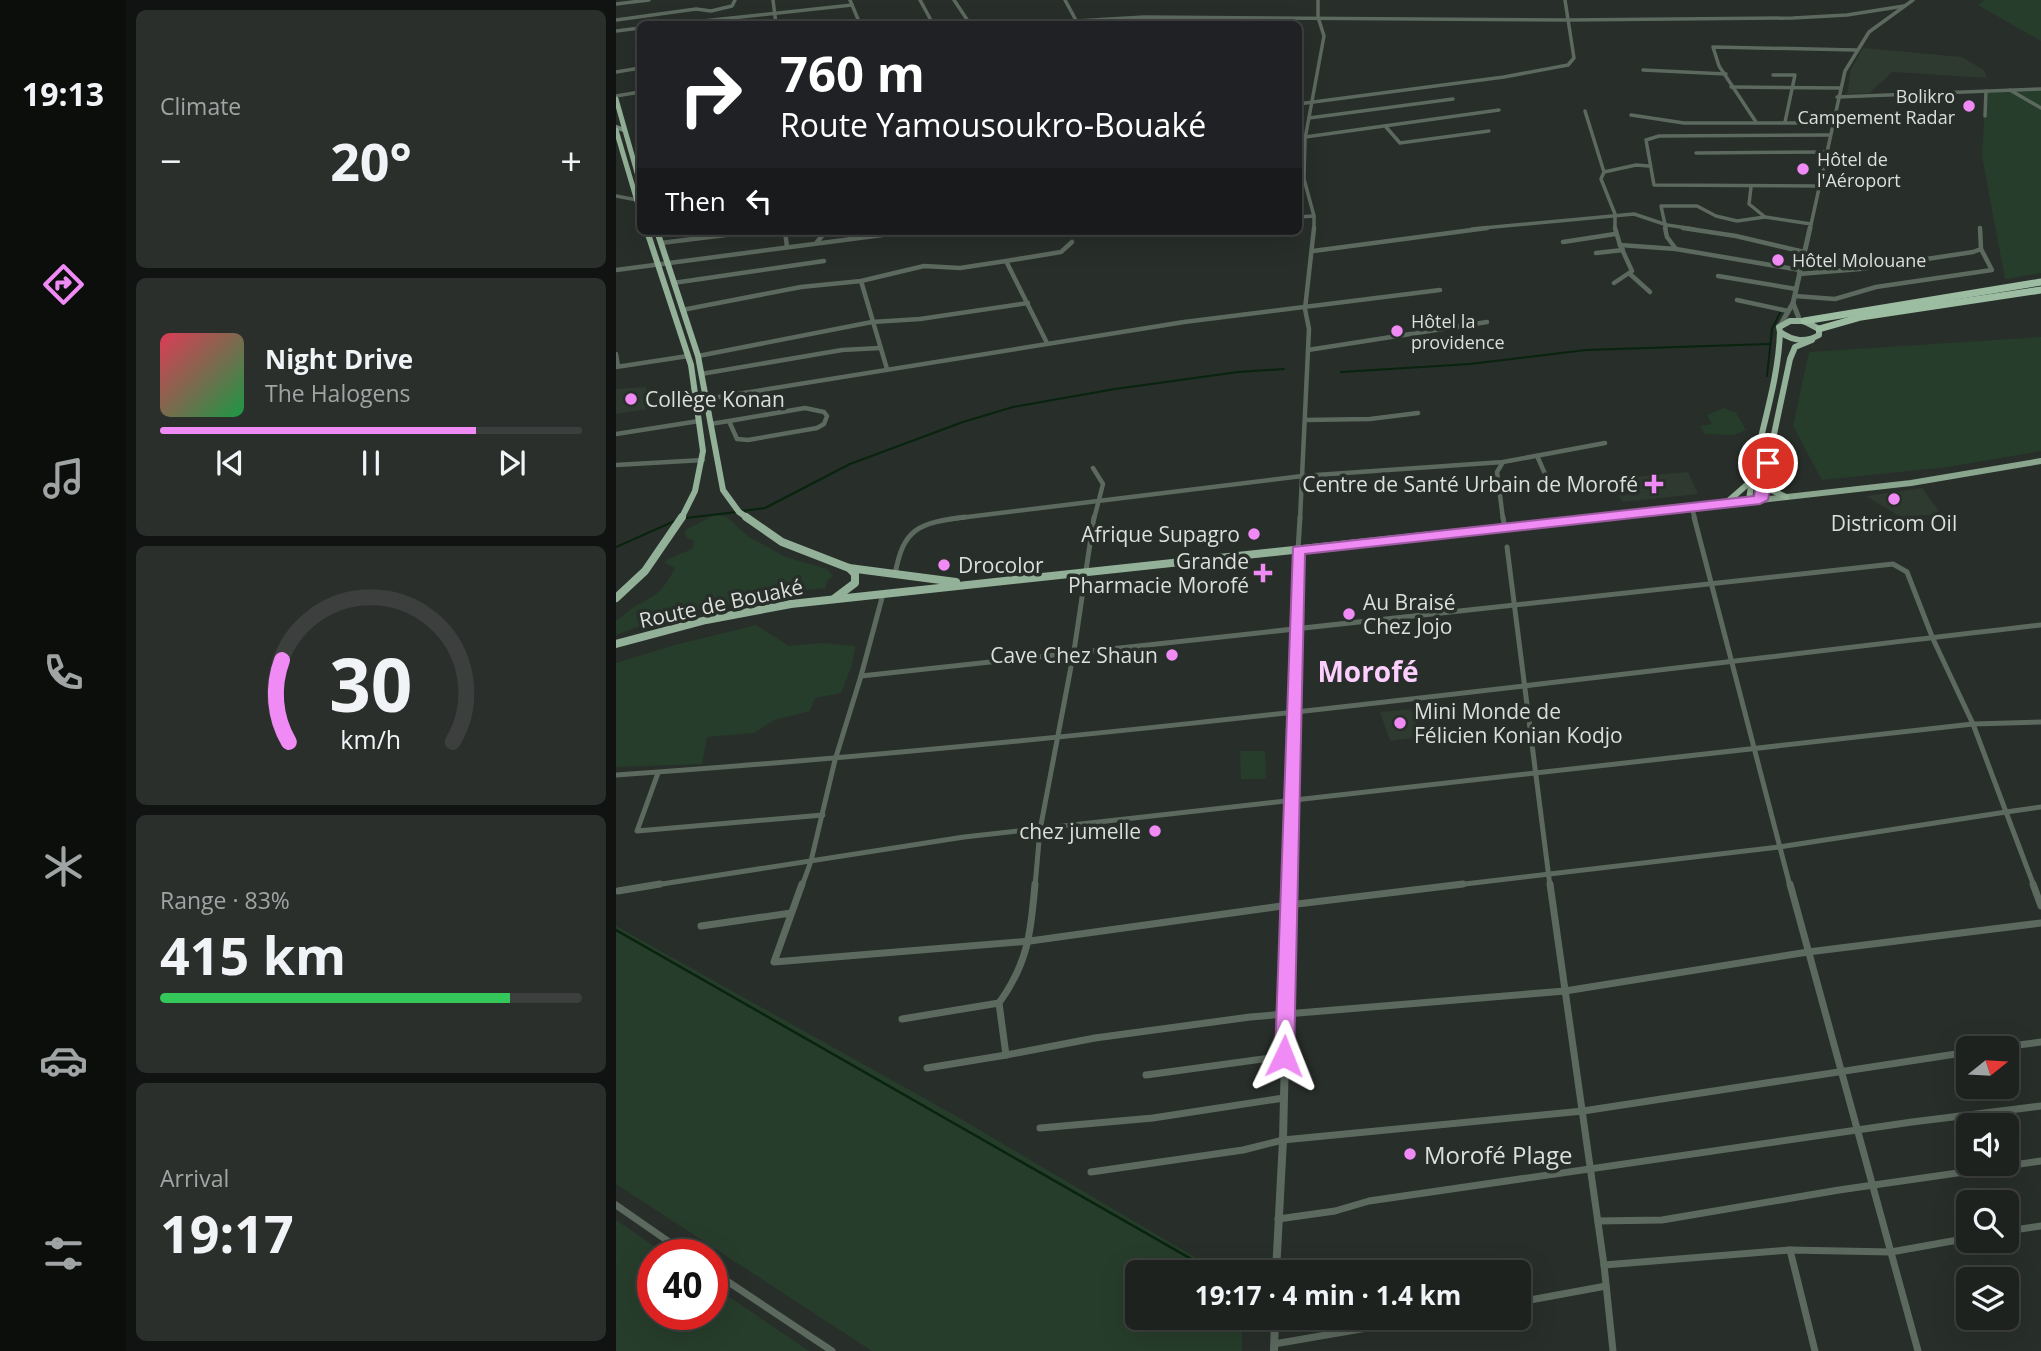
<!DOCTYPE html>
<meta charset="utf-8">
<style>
body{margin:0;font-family:"Open Sans",sans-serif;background:#2b2f2c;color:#f1f3f6;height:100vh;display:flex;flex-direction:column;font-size:26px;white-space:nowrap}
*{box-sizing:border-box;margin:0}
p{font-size:23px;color:#a1a4a4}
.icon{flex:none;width:38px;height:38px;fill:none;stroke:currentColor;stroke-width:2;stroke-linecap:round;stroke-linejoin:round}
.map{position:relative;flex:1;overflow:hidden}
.panel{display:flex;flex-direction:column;gap:10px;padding:10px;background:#101311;width:490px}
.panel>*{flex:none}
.top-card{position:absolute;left:21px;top:21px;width:665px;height:214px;border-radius:10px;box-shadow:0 7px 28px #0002,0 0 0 2px #3c3f3d;background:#202124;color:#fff;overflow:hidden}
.needle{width:46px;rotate:72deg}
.buttons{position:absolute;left:1340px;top:1036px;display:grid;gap:14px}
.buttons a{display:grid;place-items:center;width:63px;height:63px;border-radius:10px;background:#1e221f;box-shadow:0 7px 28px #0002,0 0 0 2px #3c3f3d;font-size:35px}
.speed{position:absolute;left:21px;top:1239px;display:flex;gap:14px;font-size:35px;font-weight:700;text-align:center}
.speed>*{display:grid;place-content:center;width:91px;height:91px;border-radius:50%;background:#1e221f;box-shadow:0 7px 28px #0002,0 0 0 2px #3c3f3d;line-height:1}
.speed .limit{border:10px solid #d22;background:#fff;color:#111}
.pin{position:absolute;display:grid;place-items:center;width:60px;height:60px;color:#fff;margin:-30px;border:4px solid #fff;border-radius:50%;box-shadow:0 2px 7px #0007}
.me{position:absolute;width:77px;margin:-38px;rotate:2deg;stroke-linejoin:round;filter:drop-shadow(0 0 5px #0008)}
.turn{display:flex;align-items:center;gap:24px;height:147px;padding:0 28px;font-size:32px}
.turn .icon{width:91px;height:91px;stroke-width:2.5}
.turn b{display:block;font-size:49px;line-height:60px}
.then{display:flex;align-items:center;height:66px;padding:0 28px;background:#0003;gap:14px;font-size:26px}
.big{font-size:52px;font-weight:700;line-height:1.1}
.panel .widget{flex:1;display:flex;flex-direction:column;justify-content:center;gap:10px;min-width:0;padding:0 24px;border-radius:10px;background:#2b2f2c}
.panel .dial{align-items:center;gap:0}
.dial svg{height:182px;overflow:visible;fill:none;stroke:#3c3f3d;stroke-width:7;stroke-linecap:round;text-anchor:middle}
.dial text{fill:#f1f3f6;stroke:none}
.song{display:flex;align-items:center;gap:21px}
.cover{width:84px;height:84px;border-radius:10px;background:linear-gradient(135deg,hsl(350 70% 55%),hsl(140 70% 35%))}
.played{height:7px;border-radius:4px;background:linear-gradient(90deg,#f08bf6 75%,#3c3f3d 75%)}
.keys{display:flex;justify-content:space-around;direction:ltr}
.heat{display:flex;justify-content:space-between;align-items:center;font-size:38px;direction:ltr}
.charge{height:10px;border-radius:5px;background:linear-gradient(90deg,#34c759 83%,#3c3f3d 0)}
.trip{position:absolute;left:509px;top:1260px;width:406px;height:70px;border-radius:10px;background:#1e221f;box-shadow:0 7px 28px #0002,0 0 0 2px #3c3f3d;font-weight:700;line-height:70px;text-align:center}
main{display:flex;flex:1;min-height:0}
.dock{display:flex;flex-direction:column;width:126px;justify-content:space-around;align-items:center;background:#0c0e0c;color:#a1a4a4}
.dock .icon{width:49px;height:49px}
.dock .selected{color:#f08bf6}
.dock b{font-size:32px;color:#f1f3f6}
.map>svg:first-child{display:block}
.built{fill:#2e3930}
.green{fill:#273d2b}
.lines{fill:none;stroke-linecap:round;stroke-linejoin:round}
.stream-far1{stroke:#08240f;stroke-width:2}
.stream{stroke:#08240f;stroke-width:2.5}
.minor-far3{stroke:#5c695e;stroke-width:3.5}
.minor-far2{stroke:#5c695e;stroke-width:4.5}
.minor-far1{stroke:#5c695e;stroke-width:5}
.minor{stroke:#5c695e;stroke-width:7}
.tertiary-far3{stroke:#5c695e;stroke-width:3.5}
.tertiary-far2{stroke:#5c695e;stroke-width:5}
.tertiary-far1{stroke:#5c695e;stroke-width:6}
.tertiary{stroke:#5c695e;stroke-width:8}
.secondary{stroke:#768b79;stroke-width:4.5}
.primary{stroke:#8aa58e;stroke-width:6}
.trunk-far2{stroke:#93b198;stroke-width:5}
.trunk-far1{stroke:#93b198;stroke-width:6}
.trunk{stroke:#93b198;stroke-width:8}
.motorway{stroke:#9cbda1;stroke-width:7}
.route{fill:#f08bf6;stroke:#9c5aa0;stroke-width:2}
.poi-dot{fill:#f08bf6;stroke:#282e29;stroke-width:2.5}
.labels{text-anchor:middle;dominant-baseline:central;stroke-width:7;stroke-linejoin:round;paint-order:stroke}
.far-poi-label{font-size:18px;fill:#dcdfdc;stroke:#282e29;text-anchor:start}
.poi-label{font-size:21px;fill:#dcdfdc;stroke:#282e29;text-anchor:end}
.street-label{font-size:21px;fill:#dcdfdc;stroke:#282e29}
.near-poi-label{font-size:24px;fill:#dcdfdc;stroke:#282e29;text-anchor:start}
.district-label{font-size:28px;font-weight:bold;fill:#fccffe;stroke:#282e29}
</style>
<main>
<nav class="dock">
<b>19:13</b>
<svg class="icon selected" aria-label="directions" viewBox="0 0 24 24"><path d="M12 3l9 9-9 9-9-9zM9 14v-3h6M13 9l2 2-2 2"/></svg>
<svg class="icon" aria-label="music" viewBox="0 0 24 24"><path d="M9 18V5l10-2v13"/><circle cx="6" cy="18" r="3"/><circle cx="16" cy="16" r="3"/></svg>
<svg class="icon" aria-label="phone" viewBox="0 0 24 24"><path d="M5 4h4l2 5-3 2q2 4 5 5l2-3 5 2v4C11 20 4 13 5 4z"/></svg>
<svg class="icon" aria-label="climate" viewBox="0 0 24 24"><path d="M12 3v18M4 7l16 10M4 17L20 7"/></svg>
<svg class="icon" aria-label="car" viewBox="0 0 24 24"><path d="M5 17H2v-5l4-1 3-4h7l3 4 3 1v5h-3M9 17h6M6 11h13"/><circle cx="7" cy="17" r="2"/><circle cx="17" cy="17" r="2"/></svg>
<svg class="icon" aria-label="filters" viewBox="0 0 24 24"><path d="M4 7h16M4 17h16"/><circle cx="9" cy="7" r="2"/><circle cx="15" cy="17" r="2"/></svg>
</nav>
<section class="panel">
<div class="widget"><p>Climate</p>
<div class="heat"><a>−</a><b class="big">20°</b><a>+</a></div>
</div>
<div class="widget">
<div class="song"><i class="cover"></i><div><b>Night Drive</b><p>The Halogens</p></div></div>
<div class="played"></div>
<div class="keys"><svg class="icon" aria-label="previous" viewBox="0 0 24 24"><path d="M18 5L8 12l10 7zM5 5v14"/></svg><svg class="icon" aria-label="pause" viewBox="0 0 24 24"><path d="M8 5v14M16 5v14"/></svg><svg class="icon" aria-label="next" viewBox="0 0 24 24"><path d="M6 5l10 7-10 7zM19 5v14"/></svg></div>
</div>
<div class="widget dial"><svg viewBox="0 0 100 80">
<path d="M14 69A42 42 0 1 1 86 69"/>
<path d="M14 69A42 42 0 0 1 11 33" stroke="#f08bf6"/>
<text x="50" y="56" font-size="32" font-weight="700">30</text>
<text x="50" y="72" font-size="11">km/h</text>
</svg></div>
<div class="widget"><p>Range · 83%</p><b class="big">415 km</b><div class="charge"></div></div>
<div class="widget"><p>Arrival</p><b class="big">19:17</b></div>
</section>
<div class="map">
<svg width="1425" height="1351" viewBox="0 0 1425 1351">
<rect width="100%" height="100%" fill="#282e29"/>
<g class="built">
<polygon points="1247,48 1346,57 1368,70 1371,78 1276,72 1254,93 1231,94 1235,69"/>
<polygon points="30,387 32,409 0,414 0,389"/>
<polygon points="1072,472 1082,494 1006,502 995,479"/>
<polygon points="1306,488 1325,514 1285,517 1250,496"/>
<polygon points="795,709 805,737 774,741 764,712"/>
</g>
<g class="green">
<polygon points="1368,0 1425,0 1425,41 1362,5"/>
<polygon points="1425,89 1425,273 1389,279 1366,156 1370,91"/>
<polygon points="1425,337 1425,451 1332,467 1206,480 1177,426 1193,352"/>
<polygon points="1108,408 1120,413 1130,430 1117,435 1089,434 1084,426 1096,424 1091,415"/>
<path d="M 99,515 L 111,517 L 133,537 L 170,557 L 211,569 L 217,576 L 211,581 L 209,588 L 187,590 L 48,617 L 0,635 L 0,620 C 8,617 12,610 18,607 C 41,595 47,591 59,568 L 49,563 L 52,559 L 76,549 L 78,541 L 70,537 L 69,530 Z"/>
<polygon points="140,625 173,646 205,643 239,646 236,665 225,693 199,698 194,711 158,720 138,733 91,737 86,764 0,767 0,663 59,645"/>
<polygon points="649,751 650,779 625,779 624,751"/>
<polygon points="0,926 340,1116 604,1272 522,1272 522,1318 626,1318 626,1351 256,1351 0,1184"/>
<polygon points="0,1220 51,1255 37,1255 37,1314 96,1314 96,1285 193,1351 0,1351"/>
</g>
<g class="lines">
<g class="stream-far1">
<polyline points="725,372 854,364 970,350 1153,344"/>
<polyline points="1151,376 1156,329 1165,311"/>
<polyline points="126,511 149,508 234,464 347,422 397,407 499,389 622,372 668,369"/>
<polyline points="70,518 120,512"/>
<polyline points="0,547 61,520"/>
</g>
<polyline class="stream" points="0,930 598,1272"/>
<g class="minor-far3">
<polyline points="157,0 160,24"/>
<polyline points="234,0 244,24"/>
<polyline points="304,0 317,24"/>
<polyline points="338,0 354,24"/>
<polyline points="449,0 462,24"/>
<polyline points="0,4 33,0"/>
<polyline points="0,20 80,9 95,11 116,6 119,0"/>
<polyline points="59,24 236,5"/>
<polyline points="409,24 528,17 952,20 1177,18 1231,15 1288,6"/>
<polyline points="0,31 24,28"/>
<polyline points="1027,70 1110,74"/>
<polyline points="0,72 24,68"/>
<polyline points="1157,75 1179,75 1169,122"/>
<polyline points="1115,87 1224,88"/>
<polyline points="1394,90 1425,108"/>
<polyline points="0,96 24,92"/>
<polyline points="1221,97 1425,89"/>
<polyline points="682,104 888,77 952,65 958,58 949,0"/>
<polyline points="969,111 988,172 985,179 999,214 999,229"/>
<polyline points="1015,115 1068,123 1217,123"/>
<polyline points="1369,116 1370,91"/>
<polyline points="693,118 837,99"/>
<polyline points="1140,122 1103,66 1097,47 1240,50"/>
<polyline points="770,127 784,143 873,131"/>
<polyline points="682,138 883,110"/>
<polyline points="1080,153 1210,152"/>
<polyline points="988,172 1020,165 1033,166"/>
<polyline points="1204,186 1038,185 1030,140 1043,136 1214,135"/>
<polyline points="1135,187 1133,204 1149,217 1195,224"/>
<polyline points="0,196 21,200"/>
<polyline points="682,217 698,216"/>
<polyline points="698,229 698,216 688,179 689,139 708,36 702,17 702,0"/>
<polyline points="856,229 1018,214 1051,225 1078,229"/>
<polyline points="1050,229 1045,206 1081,206 1100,216 1121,221 1149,217"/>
</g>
<g class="minor-far2">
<polyline points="999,228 1004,245 1060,249"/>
<polyline points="1049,228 1051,237 1060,249 1184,270"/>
<polyline points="1067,228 1120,236 1188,252"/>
<polyline points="169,231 171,247"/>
<polyline points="201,242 210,231"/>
<polyline points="947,242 999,234"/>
<polyline points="45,243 142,231"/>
<polyline points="697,251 871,228"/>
<polyline points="980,253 1007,250"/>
<polyline points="390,261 445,252 456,242"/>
<polyline points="0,270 297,231"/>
<polyline points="1014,274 1034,292"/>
<polyline points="1183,274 1244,269 1357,252 1365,249 1364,228"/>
<polyline points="1102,276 1180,289"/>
<polyline points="245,281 271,369"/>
<polyline points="57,283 208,261"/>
<polyline points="998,283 1016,271 1004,245"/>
<polyline points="1179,296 1219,299 1260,287 1376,270 1365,249"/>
<polyline points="1121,300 1172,311"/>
<polyline points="66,310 185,287 245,281 308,266 344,268 390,261 431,343"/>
<polyline points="692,350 871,322"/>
<polyline points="0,354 2,366"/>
<polyline points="82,356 256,322 304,319 412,303"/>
<polyline points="0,367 72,356"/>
<polyline points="85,374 226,350 264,348"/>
<polyline points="90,399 568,322 824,290"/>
<polygon points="189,408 208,412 211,416 208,424 201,428 132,440 121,439 113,421"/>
<polyline points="689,420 754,419 802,413"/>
<polyline points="94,424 113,421"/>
<polyline points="0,434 83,421"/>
<polyline points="922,458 933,483"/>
<polyline points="887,462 881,472 887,519"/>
<polyline points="0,465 87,460"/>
<polyline points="477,468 487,484 478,519"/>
<polyline points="1076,508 1079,519"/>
<polyline points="335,519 686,476 887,462 989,443"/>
<polyline points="684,519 693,329 689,309 698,228"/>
</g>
<g class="minor-far1">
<polyline points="887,517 889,530"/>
<polyline points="1078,517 1174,886"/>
<polyline points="891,547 934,886"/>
<polyline points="682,550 684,517"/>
<path d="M 279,575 C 287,527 304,523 349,517"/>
<polyline points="245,676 267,594"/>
<polyline points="42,773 21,831 207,815"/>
<path d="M 0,775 C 476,742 951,680 1425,625"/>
<polyline points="1390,812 1418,886"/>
<polyline points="1390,812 1425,807"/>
<polyline points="33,886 348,837 1357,724 1425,722"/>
<polyline points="186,886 195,861 219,760 245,676 1277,564 1291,572 1317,639 1357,724 1390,812"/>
<polyline points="419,886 424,830 458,651 478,517"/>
<polyline points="832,886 1163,847 1390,812"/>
</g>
<g class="minor">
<polyline points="186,884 158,962 414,941 673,905 847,884"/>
<path d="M 419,884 C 415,932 412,963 383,1003 L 390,1055 L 479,1038 L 634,1017 L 949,991 L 1192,952 L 1425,923"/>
<polyline points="934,884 988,1265 997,1351"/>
<polyline points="1174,884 1302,1351"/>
<polyline points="1417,884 1425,906"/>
<polyline points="2,891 44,884"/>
<polyline points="85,926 175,913"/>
<polyline points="286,1019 383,1003"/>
<polyline points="1379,1048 1425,1042"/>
<polyline points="311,1068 390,1055"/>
<polyline points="530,1075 669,1056"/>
<polyline points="424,1128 537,1118 668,1098"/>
<polyline points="475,1172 627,1150 667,1140 967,1111 1353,1052"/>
<polyline points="0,1205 72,1255"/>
<polyline points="662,1219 719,1211 753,1201 1296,1122 1425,1106"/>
<polyline points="982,1221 1046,1220 1223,1190 1425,1161"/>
<polyline points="1391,1231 1425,1226"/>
<polyline points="1174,1250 1199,1351"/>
<polyline points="988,1265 1174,1250 1275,1252 1353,1238"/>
<polyline points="96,1271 216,1351"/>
<polyline points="903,1302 990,1286"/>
<polyline points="658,1344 809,1318"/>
</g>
<polyline class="tertiary-far3" points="1194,229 1229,71 1253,32 1297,0"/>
<g class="tertiary-far2">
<polyline points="1177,303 1184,321"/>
<polyline points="1165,324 1177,303 1194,228"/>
</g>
<polyline class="tertiary-far1" points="673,886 682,550"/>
<g class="tertiary">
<polyline points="660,1272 667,1140 673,884"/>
<polyline points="658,1351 659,1318"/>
</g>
<polyline class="secondary" points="0,127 8,130"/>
<polyline class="primary" points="1144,500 1295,483 1425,461"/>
<g class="trunk-far2">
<polyline points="0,99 24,183"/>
<polyline points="0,130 24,211"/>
</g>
<g class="trunk-far1">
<polyline points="31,231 75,365 87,451 79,491 65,519"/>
<polyline points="41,231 82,356 107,490 123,512 133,519"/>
<path d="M 1174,321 L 1188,321 L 1203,329 L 1203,335 C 1189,343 1177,341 1164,332 L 1163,327 Z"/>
<polyline points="1147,482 1151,488 1170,497"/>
<path d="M 1133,501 C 1139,444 1162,390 1164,332"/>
<polyline points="1110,503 1134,482"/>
<polyline points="967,519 1144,500 1174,359 1179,347 1196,340"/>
</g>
<g class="trunk">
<polyline points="130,517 166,542 233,568 340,582"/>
<polyline points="0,598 29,571 66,517"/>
<polyline points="219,598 239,583 239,574 233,568"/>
<polyline points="0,644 90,620 175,604 984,517"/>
</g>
<g class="motorway">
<polyline points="1188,321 1425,282"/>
<polyline points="1203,329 1245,317 1425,290"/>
</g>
</g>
<polygon class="route" points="1152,459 1159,463 1152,500 1144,504 689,554 678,1056 676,1061 668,1064 661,1061 659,1056 677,547 1138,496 1145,463"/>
<g class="poi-dot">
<circle cx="1353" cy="106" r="7"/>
<circle cx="1187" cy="169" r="7"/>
<circle cx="1162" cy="260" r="7"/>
<circle cx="781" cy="331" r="7"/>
<circle cx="15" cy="399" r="7"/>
<path d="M1034.5 473.5h7v7h7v7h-7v7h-7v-7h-7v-7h7z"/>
<circle cx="1278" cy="499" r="7"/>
<circle cx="638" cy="534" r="7"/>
<circle cx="328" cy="565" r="7"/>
<path d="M643.5 562.5h7v7h7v7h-7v7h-7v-7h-7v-7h7z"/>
<circle cx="733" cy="614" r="7"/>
<circle cx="556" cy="655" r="7"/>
<circle cx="784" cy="723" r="7"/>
<circle cx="539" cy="831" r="7"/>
<circle cx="794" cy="1154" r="7"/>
</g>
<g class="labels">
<g class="far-poi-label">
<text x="1339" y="96" text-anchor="end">Bolikro<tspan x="1339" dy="21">Campement Radar</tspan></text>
<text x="1201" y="159">Hôtel de<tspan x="1201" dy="21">l'Aéroport</tspan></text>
<text x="1176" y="260">Hôtel Molouane</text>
<text x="795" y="321">Hôtel la<tspan x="795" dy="21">providence</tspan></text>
</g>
<g class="poi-label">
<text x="29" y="399" text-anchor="start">Collège Konan</text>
<text x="1022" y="484">Centre de Santé Urbain de Morofé</text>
<text x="1278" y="523" text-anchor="middle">Districom Oil</text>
<text x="624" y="534">Afrique Supagro</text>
<text x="633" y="561">Grande<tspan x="633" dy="24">Pharmacie Morofé</tspan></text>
<text x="342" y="565" text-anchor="start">Drocolor</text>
<text x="747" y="602" text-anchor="start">Au Braisé<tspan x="747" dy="24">Chez Jojo</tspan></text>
<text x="542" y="655">Cave Chez Shaun</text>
<text x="798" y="711" text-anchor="start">Mini Monde de<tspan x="798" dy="24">Félicien Konian Kodjo</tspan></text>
<text x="525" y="831">chez jumelle</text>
</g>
<g class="street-label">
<text transform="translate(105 603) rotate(-12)">Route de Bouaké</text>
</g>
<g class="near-poi-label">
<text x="808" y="1154">Morofé Plage</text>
</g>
<g class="district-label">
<text x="752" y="671">Morofé</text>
</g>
</g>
</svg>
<div class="buttons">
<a><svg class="needle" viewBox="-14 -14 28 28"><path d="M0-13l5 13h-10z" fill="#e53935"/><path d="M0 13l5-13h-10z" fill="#a1a4a4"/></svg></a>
<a><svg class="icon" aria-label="sound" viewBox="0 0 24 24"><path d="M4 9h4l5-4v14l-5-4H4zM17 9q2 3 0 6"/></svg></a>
<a><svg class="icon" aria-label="search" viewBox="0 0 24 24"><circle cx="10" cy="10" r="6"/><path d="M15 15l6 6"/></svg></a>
<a><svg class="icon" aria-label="layers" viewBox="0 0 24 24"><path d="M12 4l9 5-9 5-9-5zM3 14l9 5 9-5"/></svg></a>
</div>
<div class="speed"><div class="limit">40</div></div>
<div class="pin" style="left:1152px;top:463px;background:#d93025"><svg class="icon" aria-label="arrive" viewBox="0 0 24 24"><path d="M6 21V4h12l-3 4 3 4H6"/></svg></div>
<svg class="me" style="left:668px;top:1056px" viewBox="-20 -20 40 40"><path d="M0-17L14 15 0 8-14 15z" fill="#f08bf6" stroke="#fff" stroke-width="4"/></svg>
<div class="trip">19:17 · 4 min · 1.4 km</div>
<div class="top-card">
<div class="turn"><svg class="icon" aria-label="right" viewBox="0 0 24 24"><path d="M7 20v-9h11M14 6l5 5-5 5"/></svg><div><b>760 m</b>Route Yamousoukro-Bouaké</div></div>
<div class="then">Then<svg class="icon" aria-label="left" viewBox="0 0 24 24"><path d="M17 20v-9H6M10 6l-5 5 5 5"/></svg></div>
</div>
</div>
</main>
